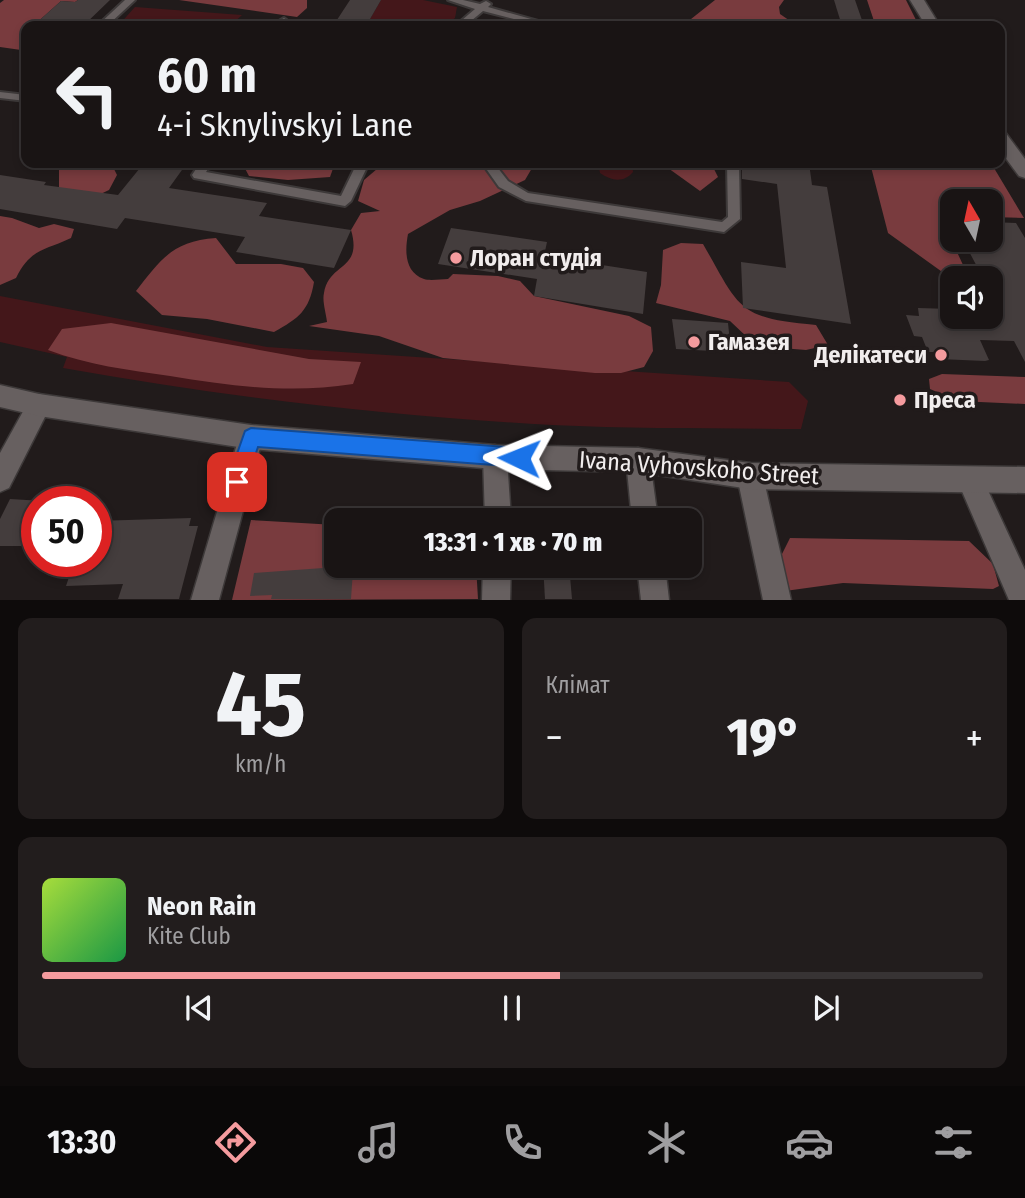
<!DOCTYPE html>
<html lang="uk">
<meta charset="utf-8">
<style>
body{margin:0;font-family:"Fira Sans Condensed",sans-serif;background:#221d1d;color:#f1f3f6;height:100vh;display:flex;flex-direction:column;font-size:26px;white-space:nowrap}
*{box-sizing:border-box;margin:0}
p{font-size:23px;color:#9f9ea0}
.icon{flex:none;width:38px;height:38px;fill:none;stroke:currentColor;stroke-width:2;stroke-linecap:round;stroke-linejoin:round}
.map{position:relative;height:600px;overflow:hidden}
.drawer{display:flex;flex-direction:column;gap:18px;padding:18px;background:#0e0b0b;flex:1}
.drawer>*{flex:none}
.hud{position:absolute;left:21px;top:21px;width:984px;height:147px;border-radius:14px;box-shadow:0 4px 10px #0003,0 0 0 2px #373334;background:#191414;color:#f1f3f6;overflow:hidden}
.needle{width:46px;rotate:351deg}
.buttons{position:absolute;left:940px;top:189px;display:grid;gap:14px}
.buttons a{display:grid;place-items:center;width:63px;height:63px;border-radius:14px;background:#191414;box-shadow:0 4px 10px #0003,0 0 0 2px #373334;font-size:35px}
.speed{position:absolute;left:21px;top:486px;display:flex;gap:14px;font-size:35px;font-weight:700;text-align:center}
.speed>*{display:grid;place-content:center;width:91px;height:91px;border-radius:50%;background:#191414;box-shadow:0 4px 10px #0003,0 0 0 2px #373334;line-height:1}
.speed .limit{border:10px solid #d22;background:#fff;color:#111}
.pin{position:absolute;display:grid;place-items:center;width:60px;height:60px;color:#fff;margin:-30px;border-radius:14px;box-shadow:0 4px 10px #0006}
.me{position:absolute;width:77px;margin:-38px;rotate:272deg;stroke-linejoin:round;filter:drop-shadow(0 0 5px #0008)}
.turn{display:flex;align-items:center;gap:24px;height:147px;padding:0 21px;font-size:32px}
.turn .icon{width:91px;height:91px;stroke-width:2.5}
.turn b{display:block;font-size:49px;line-height:60px}
.big{font-size:52px;font-weight:800;line-height:1.1}
.drawer .tile{flex:1;display:flex;flex-direction:column;justify-content:center;gap:10px;min-width:0;padding:0 24px;border-radius:14px;background:#221d1d}
.drawer .dial{align-items:center;gap:0}
.dial b{font-size:91px;line-height:1}
.song{display:flex;align-items:center;gap:21px}
.cover{width:84px;height:84px;border-radius:10px;background:linear-gradient(135deg,hsl(80 70% 55%),hsl(140 70% 35%))}
.played{height:7px;border-radius:4px;background:linear-gradient(90deg,#f59b9e 55%,#373334 55%)}
.keys{display:flex;justify-content:space-around;direction:ltr}
.heat{display:flex;justify-content:space-between;align-items:center;font-size:38px;direction:ltr}
.drawer .tiles{flex:1;display:grid;gap:18px;grid-template-columns:1fr 1fr}
.tile:last-child{grid-column:span 2}
.trip{position:absolute;left:324px;top:508px;width:378px;height:70px;border-radius:14px;background:#191414;box-shadow:0 4px 10px #0003,0 0 0 2px #373334;font-weight:800;line-height:70px;text-align:center}
.tabs{display:flex;height:112px;justify-content:space-around;align-items:center;background:#0a0808;color:#9f9ea0}
.tabs .icon{width:49px;height:49px}
.tabs .on{color:#f59b9e}
.tabs b{font-size:32px;color:#f1f3f6}
.map>svg:first-child{display:block}
.green{fill:#44171a}
.forest{fill:#793b3e}
.building{fill:#443d3d}
.lines{fill:none;stroke-linecap:round;stroke-linejoin:round}
.lane-casing{stroke:#3d3939;stroke-width:4}
.street-casing{stroke:#3d3939;stroke-width:3}
.secondary-casing{stroke:#3d3939;stroke-width:3}
.lane{fill:#676060;fill-rule:evenodd}
.street{fill:#676060;fill-rule:evenodd}
.secondary{fill:#676060;fill-rule:evenodd}
.route{fill:#1a73e8;stroke:#114b97;stroke-width:2}
.poi-dot{fill:#f59b9e;stroke:#211b1b;stroke-width:2.5}
.labels{text-anchor:middle;dominant-baseline:central;stroke-width:7;stroke-linejoin:round;paint-order:stroke}
.poi-label{font-size:24px;font-weight:bold;fill:#f1eded;stroke:#211b1b;text-anchor:start}
.street-label{font-size:24px;fill:#f1eded;stroke:#211b1b}
</style>
<div class="map">
<svg width="1025" height="600" viewBox="0 0 1025 600">
<rect width="100%" height="100%" fill="#211b1b"/>
<g class="green">
<polygon points="381,0 423,0 457,7 455,18 443,26 366,26"/>
<polygon points="135,7 242,15 230,26 118,26"/>
<path d="M 598,163 L 632,163 L 633,172 C 624,183 611,181 600,173 Z"/>
<path d="M 0,296 L 267,347 L 789,382 L 808,401 L 801,429 C 718,428 634,429 552,425 C 388,416 225,397 63,368 L 67,357 L 0,342 Z"/>
</g>
<g class="forest">
<polygon points="4,0 78,0 75,2 61,1 33,26 26,26 26,47 21,50 0,47 0,3"/>
<polygon points="179,0 307,0 307,8 297,17"/>
<polygon points="715,0 784,0 779,7 780,14 796,25 689,26 686,23"/>
<polygon points="867,0 906,0 919,26 864,26 862,20 874,21"/>
<polygon points="59,163 111,163 117,175 109,190 88,200 59,189"/>
<polygon points="242,163 335,163 330,177 288,180 249,176"/>
<path d="M 384,163 L 423,167 L 446,163 L 535,163 L 525,180 L 480,201 L 450,210 L 408,234 C 405,250 404,272 424,279 C 430,281 441,279 448,279 L 453,274 L 498,276 L 520,281 L 534,296 L 629,316 L 651,327 L 653,351 L 644,367 L 621,373 L 595,373 L 443,358 L 379,336 L 309,326 L 327,322 C 326,313 322,301 324,293 C 329,262 363,271 351,230 L 361,213 L 380,211 L 358,201 L 364,180 Z"/>
<polygon points="661,163 711,163 718,177 700,191"/>
<polygon points="870,163 991,163 1024,218 991,217 990,201 952,201 952,215 940,215 969,278 952,279 888,233"/>
<path d="M 0,216 L 12,218 L 39,228 L 54,224 L 74,229 L 71,238 C 44,251 31,248 16,278 L 0,285 Z"/>
<path d="M 216,238 L 236,264 L 281,264 L 303,268 L 314,282 C 309,311 299,318 274,332 L 207,319 L 162,315 L 136,291 C 161,259 173,241 216,238 Z"/>
<path d="M 681,243 L 703,244 C 740,308 736,318 816,325 L 828,345 L 806,350 L 781,348 L 748,338 L 730,321 L 656,303 L 661,285 L 663,250 Z"/>
<path d="M 111,323 L 309,359 L 361,362 L 353,384 C 291,394 231,386 170,376 C 128,370 88,365 48,350 L 62,329 Z"/>
<polygon points="942,374 1025,377 1025,404 958,401 930,389 929,379"/>
<polygon points="251,520 336,525 336,565 476,565 478,599 232,600"/>
<polygon points="790,538 969,541 993,564 999,586 993,589 843,583 785,591 780,558"/>
</g>
<g class="building">
<polygon points="78,0 110,0 83,26 33,26 61,1 75,2"/>
<polygon points="350,0 381,0 366,26 333,26"/>
<polygon points="834,0 855,0 864,26 842,26"/>
<polygon points="144,163 187,163 169,188 267,203 259,216 351,230 334,268 236,252 245,237 125,218 117,229 0,209 0,175 46,182 44,185 118,195"/>
<polygon points="742,163 809,163 812,185 827,187 851,324 743,308 741,262 786,268 777,184 742,179"/>
<polygon points="990,222 1016,223 1025,238 1025,362 1014,341 980,340 989,360 985,361 939,359 936,352 928,352 922,337 914,336 906,315 919,316 918,308 951,309 952,317 1002,317 990,294 990,278 983,278 963,240 990,240"/>
<polygon points="451,228 547,242 544,256 647,272 643,314 534,296 537,279 438,264"/>
<polygon points="672,319 728,323 731,352 676,349"/>
<polygon points="10,499 43,501 37,502 37,514 21,546 0,546 0,519"/>
<polygon points="191,518 189,526 198,526 179,599 118,599 123,584 66,586 74,562 96,562 96,521"/>
<polygon points="543,565 569,565 572,599 545,599"/>
<polygon points="337,567 336,571 353,570 351,599 271,599 272,595 250,596 254,573"/>
</g>
<g class="lines">
<g class="lane-casing">
<g id="lane">
<polygon points="125,0 135,0 107,26 97,26"/>
<polygon points="448,0 463,0 480,4 486,1 491,4 488,7 556,26 541,26 483,11 465,26 455,26 475,9"/>
<polygon points="284,18 294,26 284,26 279,21"/>
<polygon points="0,92 26,95 26,101 0,98"/>
<polygon points="200,163 212,163 206,172 341,196 357,163 369,163 351,201 345,206 194,178 192,175"/>
<polygon points="482,163 494,163 508,181 528,193 722,222 728,217 727,163 739,163 740,219 724,232 526,201 499,187"/>
</g>
</g>
<g class="street-casing">
<g id="street">
<polygon points="39,394 47,397 51,405 9,488 0,492 0,453 31,397"/>
<polygon points="251,425 260,429 263,437 219,600 191,600 239,437 242,429"/>
<polygon points="495,445 504,448 507,457 511,520 485,520 483,457 486,448"/>
<polygon points="638,448 647,451 650,460 658,520 632,520 626,460 629,451"/>
<polygon points="750,463 759,467 763,476 791,600 763,600 737,476 741,467"/>
<polygon points="970,467 979,471 1025,570 1025,600 1009,600 961,489 957,480 961,471"/>
<polygon points="483,565 511,565 510,600 482,600"/>
<polygon points="637,565 665,565 669,600 641,600"/>
</g>
</g>
<g class="secondary-casing">
<g id="secondary">
<polygon points="910,0 924,0 940,26 926,26"/>
<polygon points="999,130 1005,132 1025,159 1025,178 1019,176 999,149"/>
<polygon points="0,385 39,394 251,425 495,445 638,448 750,463 1025,467 1025,493 750,489 638,472 495,469 251,449 39,416 0,407"/>
</g>
</g>
<use href="#lane" class="lane"/>
<use href="#street" class="street"/>
<use href="#secondary" class="secondary"/>
</g>
<polygon class="route" points="251,428 519,448 526,451 528,458 526,464 519,467 258,447 244,489 237,492 230,489 227,482 245,431"/>
<g class="poi-dot">
<circle cx="456" cy="258" r="7"/>
<circle cx="694" cy="342" r="7"/>
<circle cx="941" cy="355" r="7"/>
<circle cx="900" cy="400" r="7"/>
</g>
<g class="labels">
<g class="poi-label">
<text x="470" y="258">Лоран студія</text>
<text x="708" y="342">Гамазея</text>
<text x="927" y="355" text-anchor="end">Делікатеси</text>
<text x="914" y="400">Преса</text>
</g>
<g class="street-label">
<text transform="translate(699 468) rotate(4)">Ivana Vyhovskoho Street</text>
</g>
</g>
</svg>
<div class="buttons">
<a><svg class="needle" viewBox="-14 -14 28 28"><path d="M0-13l5 13h-10z" fill="#e53935"/><path d="M0 13l5-13h-10z" fill="#9f9ea0"/></svg></a>
<a><svg class="icon" aria-label="sound" viewBox="0 0 24 24"><path d="M4 9h4l5-4v14l-5-4H4zM17 9q2 3 0 6"/></svg></a>
</div>
<div class="speed"><div class="limit">50</div></div>
<div class="pin" style="left:237px;top:482px;background:#d93025"><svg class="icon" aria-label="arrive" viewBox="0 0 24 24"><path d="M6 21V4h12l-3 4 3 4H6"/></svg></div>
<svg class="me" style="left:519px;top:458px" viewBox="-20 -20 40 40"><path d="M0-17L14 15 0 8-14 15z" fill="#1a73e8" stroke="#fff" stroke-width="4"/></svg>
<div class="trip">13:31 · 1 хв · 70 m</div>
<div class="hud">
<div class="turn"><svg class="icon" aria-label="left" viewBox="0 0 24 24"><path d="M17 20v-9H6M10 6l-5 5 5 5"/></svg><div><b>60 m</b>4-i Sknylivskyi Lane</div></div>
</div>
</div>
<section class="drawer">
<div class="tiles">
<div class="tile dial"><b>45</b><p>km/h</p></div>
<div class="tile"><p>Клімат</p>
<div class="heat"><a>−</a><b class="big">19°</b><a>+</a></div>
</div>
<div class="tile">
<div class="song"><i class="cover"></i><div><b>Neon Rain</b><p>Kite Club</p></div></div>
<div class="played"></div>
<div class="keys"><svg class="icon" aria-label="previous" viewBox="0 0 24 24"><path d="M18 5L8 12l10 7zM5 5v14"/></svg><svg class="icon" aria-label="pause" viewBox="0 0 24 24"><path d="M8 5v14M16 5v14"/></svg><svg class="icon" aria-label="next" viewBox="0 0 24 24"><path d="M6 5l10 7-10 7zM19 5v14"/></svg></div>
</div>
</div>
</section>
<nav class="tabs">
<b>13:30</b>
<svg class="icon on" aria-label="directions" viewBox="0 0 24 24"><path d="M12 3l9 9-9 9-9-9zM9 14v-3h6M13 9l2 2-2 2"/></svg>
<svg class="icon" aria-label="music" viewBox="0 0 24 24"><path d="M9 18V5l10-2v13"/><circle cx="6" cy="18" r="3"/><circle cx="16" cy="16" r="3"/></svg>
<svg class="icon" aria-label="phone" viewBox="0 0 24 24"><path d="M5 4h4l2 5-3 2q2 4 5 5l2-3 5 2v4C11 20 4 13 5 4z"/></svg>
<svg class="icon" aria-label="climate" viewBox="0 0 24 24"><path d="M12 3v18M4 7l16 10M4 17L20 7"/></svg>
<svg class="icon" aria-label="car" viewBox="0 0 24 24"><path d="M5 17H2v-5l4-1 3-4h7l3 4 3 1v5h-3M9 17h6M6 11h13"/><circle cx="7" cy="17" r="2"/><circle cx="17" cy="17" r="2"/></svg>
<svg class="icon" aria-label="filters" viewBox="0 0 24 24"><path d="M4 7h16M4 17h16"/><circle cx="9" cy="7" r="2"/><circle cx="15" cy="17" r="2"/></svg>
</nav>
